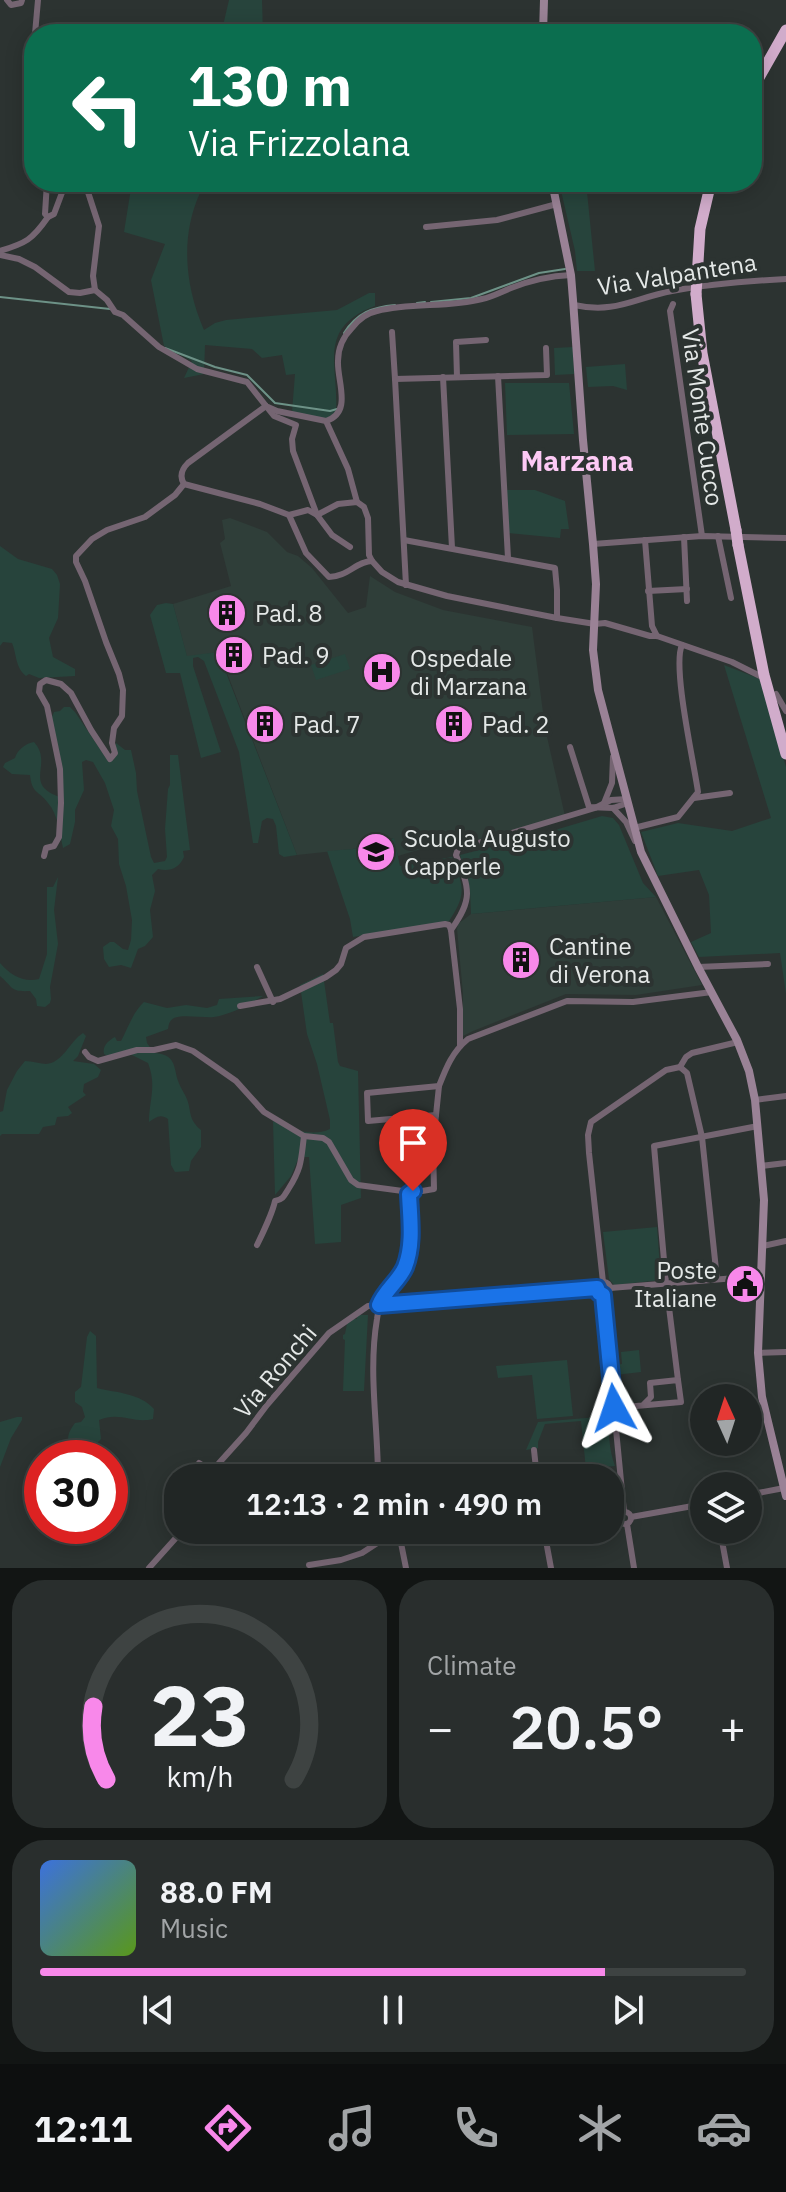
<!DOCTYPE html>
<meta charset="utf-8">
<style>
body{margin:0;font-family:"IBM Plex Sans",sans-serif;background:#292e2d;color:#f1f3f6;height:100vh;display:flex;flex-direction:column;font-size:30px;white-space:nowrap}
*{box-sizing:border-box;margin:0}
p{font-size:26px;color:#a2a5a7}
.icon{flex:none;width:44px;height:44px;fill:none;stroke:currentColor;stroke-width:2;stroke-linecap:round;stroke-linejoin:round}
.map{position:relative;height:1568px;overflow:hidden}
.details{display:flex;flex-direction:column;gap:12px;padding:12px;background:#121514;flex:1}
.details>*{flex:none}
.banner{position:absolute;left:24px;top:24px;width:738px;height:168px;border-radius:32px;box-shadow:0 4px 20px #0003,0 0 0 2px #3e4342;background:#0b6e4f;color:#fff;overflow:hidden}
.needle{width:52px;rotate:357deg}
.tools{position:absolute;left:690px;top:1384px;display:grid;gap:16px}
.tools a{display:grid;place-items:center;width:72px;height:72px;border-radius:50%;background:#212625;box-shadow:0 4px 20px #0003,0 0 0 2px #3e4342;font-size:40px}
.speed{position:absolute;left:24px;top:1440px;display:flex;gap:16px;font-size:40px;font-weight:700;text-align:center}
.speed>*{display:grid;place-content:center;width:104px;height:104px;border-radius:50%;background:#212625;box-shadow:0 4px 20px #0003,0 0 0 2px #3e4342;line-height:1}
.speed .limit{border:12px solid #d22;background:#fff;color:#111}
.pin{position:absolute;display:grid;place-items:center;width:68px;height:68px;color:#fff;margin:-82px -34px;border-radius:50% 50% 50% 0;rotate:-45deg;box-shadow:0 0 8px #0007}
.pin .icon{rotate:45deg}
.me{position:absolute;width:88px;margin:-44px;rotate:355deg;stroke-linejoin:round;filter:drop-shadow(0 0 6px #0008)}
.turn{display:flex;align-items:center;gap:28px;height:168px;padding:0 32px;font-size:36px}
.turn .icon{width:104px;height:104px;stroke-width:2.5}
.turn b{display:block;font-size:56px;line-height:68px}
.big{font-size:60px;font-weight:600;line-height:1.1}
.details .tile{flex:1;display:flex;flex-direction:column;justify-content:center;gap:12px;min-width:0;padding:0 28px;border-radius:32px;background:#292e2d}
.details .dial{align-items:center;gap:0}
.dial svg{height:208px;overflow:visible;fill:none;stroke:#3e4342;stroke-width:7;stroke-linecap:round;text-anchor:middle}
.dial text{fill:#f1f3f6;stroke:none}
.song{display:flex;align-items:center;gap:24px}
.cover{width:96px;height:96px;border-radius:12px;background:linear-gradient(135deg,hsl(220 70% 55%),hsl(90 70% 35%))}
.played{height:8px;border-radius:4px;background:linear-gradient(90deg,#f888ea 80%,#3e4342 80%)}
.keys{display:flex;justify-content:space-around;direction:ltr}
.heat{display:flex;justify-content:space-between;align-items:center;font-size:44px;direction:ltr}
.details .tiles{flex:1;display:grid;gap:12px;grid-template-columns:1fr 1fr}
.tile:last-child{grid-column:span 2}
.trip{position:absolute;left:164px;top:1464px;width:460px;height:80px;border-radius:32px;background:#212625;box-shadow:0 4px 20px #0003,0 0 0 2px #3e4342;font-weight:600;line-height:80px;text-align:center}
.dock{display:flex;height:128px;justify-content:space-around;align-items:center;background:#0d0f0f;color:#a2a5a7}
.dock .icon{width:56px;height:56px}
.dock .on{color:#f888ea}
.dock b{font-size:36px;color:#f1f3f6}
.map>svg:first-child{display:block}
.built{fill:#2f3e39}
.green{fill:#27443c}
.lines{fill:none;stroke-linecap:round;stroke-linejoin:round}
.stream{stroke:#6d9287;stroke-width:2}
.street{stroke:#756572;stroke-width:6}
.secondary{stroke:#9a8296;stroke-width:8}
.highway{stroke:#d1accb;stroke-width:11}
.highway-bridge{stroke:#d1accb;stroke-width:11}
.route-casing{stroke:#114b97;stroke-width:20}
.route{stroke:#1a73e8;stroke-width:14}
.labels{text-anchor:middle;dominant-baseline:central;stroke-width:8;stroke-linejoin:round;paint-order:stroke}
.street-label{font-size:24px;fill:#e4e8e7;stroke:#2c3331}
.poi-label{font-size:24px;fill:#e4e8e7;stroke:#2c3331;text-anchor:start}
.quarter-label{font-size:28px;font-weight:bold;fill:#fdcaf5;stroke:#2c3331}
</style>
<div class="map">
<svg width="786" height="1568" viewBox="0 0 786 1568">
<rect width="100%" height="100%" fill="#2c3331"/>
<g class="built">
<polygon points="230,518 267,532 287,552 298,556 312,568 348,613 366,607 370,576 395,592 443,610 532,627 545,728 565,816 449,848 441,843 398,856 393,838 353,849 297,855 219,652 187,657 173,604 231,586 220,543 225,539 222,520"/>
<polygon points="656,897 702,985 636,995 566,994 473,1031 463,1036 463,994 457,929 458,924 471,914"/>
</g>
<g class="green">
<polygon points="229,0 262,0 263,34 221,34"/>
<path d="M 132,182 L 245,182 L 245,185 L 200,193 C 180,237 185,286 204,330 L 215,323 L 226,320 L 337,310 L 369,293 L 375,293 L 375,306 C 316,328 339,366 336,411 L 327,420 L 292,412 L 295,374 L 286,375 L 282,355 L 262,358 L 252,349 L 205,345 L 204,374 L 184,378 L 192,361 L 164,346 L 151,280 L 165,244 L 124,232 Z"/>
<polygon points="559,182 586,182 595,271 577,271 575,251"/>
<polygon points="573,347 574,374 555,375 554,348"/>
<polygon points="625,364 627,390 613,386 588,387 586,367"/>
<polygon points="505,383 569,383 574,434 507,435"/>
<polygon points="505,490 535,490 565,501 569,529 561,529 560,538 508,533"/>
<path d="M 0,546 L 18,559 L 52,569 L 57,575 L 60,584 L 58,618 L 49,638 L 53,657 L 75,669 L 75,676 L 39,678 L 29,674 L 26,676 C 15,667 17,655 12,643 L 3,642 L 0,646 Z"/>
<polygon points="166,603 173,604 187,656 218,652 297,855 284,857 279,854 276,826 273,819 267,818 262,821 258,843 253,843 239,752 204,661 198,657 193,658 193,666 221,752 201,758 180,673 166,673 150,615 157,605"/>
<polygon points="345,654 350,669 316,680 311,665"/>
<polygon points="724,665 760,679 786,767 786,994 780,953 699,957 691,942 711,933 709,895 699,870 658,876 641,832 678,823 732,831 771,818"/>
<path d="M 64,707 L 70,707 L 75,712 L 108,761 L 114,760 L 113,753 L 116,743 L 125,750 L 131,750 L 136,773 L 137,791 L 151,857 L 154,863 L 165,861 L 167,857 L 165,829 L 168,789 L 170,785 L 170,755 L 178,755 L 190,850 L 183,851 L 184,857 C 179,868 170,872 158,869 L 152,875 L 155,891 L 150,910 L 153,937 L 145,946 L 138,949 L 131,968 L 121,965 L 109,967 L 104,959 L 103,947 L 110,942 L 114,942 L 123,949 L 128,950 L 131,940 L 132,920 L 126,886 L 119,864 L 118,839 L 111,826 L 114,810 L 105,783 L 93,762 L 86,760 L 82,762 L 84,790 L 75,810 L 75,822 L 70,844 L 63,848 C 60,834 58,814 48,803 C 38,790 32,794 30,775 L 12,774 L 3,767 L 5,763 L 15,758 C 17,750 26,743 34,742 C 54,764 22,784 60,797 L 51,719 L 54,712 L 60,711 Z"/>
<polygon points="602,816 613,818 619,825 643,883 656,897 471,914 470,890 460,855 545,833"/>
<path d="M 394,838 L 400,866 L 452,857 C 464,887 467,894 449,921 L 353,937 L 350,919 L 327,851 L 353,849 Z"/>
<path d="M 58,877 L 54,910 L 58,944 L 50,987 L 51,999 L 50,1003 L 45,1007 L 37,1006 L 36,999 L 30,991 C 10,992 14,988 0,976 L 0,963 C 10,975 24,983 39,979 L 47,954 L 47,887 L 53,887 Z"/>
<path d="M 323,974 L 330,1023 L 333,1023 L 338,1062 L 340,1066 L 358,1071 L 361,1198 L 341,1205 L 341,1242 L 315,1244 L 309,1157 L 299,1157 L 291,1176 L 275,1195 L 273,1121 C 291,1128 310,1138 330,1129 L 330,1120 L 317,1064 L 307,1034 L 300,985 Z"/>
<path d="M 263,996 C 247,1005 232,1014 214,1017 C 204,1018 181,1014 174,1018 C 169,1021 169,1024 168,1029 L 146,1037 L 147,1043 L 154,1053 C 173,1054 174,1063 177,1078 C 179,1084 182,1090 185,1095 C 193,1110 186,1117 201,1130 L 201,1147 L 191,1161 L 189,1171 L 175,1172 L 171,1165 L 168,1119 C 160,1113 155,1118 149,1122 C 149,1100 157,1086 148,1063 L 132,1055 L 108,1056 L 104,1054 C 102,1046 109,1040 115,1037 L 117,1041 L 121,1041 C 128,1028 133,1012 144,1002 L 167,1008 L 186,1005 L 207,1008 L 217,1005 L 219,999 Z"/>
<path d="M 83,1033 L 86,1036 L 78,1056 L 73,1061 L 94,1064 L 101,1070 L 98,1077 L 84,1084 L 83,1092 L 86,1095 L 68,1107 L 72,1113 L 68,1116 L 57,1117 L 55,1125 L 43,1127 L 39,1134 L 2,1134 L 0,1136 L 0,1112 L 3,1111 L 7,1090 L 17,1071 L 25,1061 C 32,1061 41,1064 46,1064 C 63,1063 70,1041 83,1033 Z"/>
<polygon points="657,1227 661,1280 614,1285 609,1279 603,1232"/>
<polygon points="357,1315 368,1315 364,1391 343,1391 345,1340 343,1339 343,1335 345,1334 348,1319 357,1319"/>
<path d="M 90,1331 L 96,1336 L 97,1388 C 117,1393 140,1393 154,1409 L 153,1419 C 133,1424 120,1411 99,1420 L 101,1439 L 97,1443 L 71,1447 C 65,1439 69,1431 75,1423 L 81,1422 L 85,1417 L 82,1407 L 75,1402 L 75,1392 L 81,1387 L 87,1337 Z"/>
<polygon points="639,1350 641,1372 615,1375 615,1365 622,1364 621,1352"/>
<polygon points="567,1360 573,1416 537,1419 532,1375 498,1378 496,1366"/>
<path d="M 610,1416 C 608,1433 609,1449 615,1466 L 586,1469 L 581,1421 L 545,1424 L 538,1442 L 538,1448 L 526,1450 L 538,1422 Z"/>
<polygon points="17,1417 22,1417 22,1420 11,1438 0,1467 0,1422"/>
</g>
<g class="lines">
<g class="stream">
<polyline points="0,297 110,309"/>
<polyline points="431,302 471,298 539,273 565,269"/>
<polyline points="417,303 425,302"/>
<path d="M 344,333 C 357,313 372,307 395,305"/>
<polyline points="165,348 215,367 247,375 275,403 330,411 337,409"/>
</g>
<g class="street">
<polyline points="7,0 11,5 21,3 22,0"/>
<polyline points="35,34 38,0"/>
<polyline points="47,182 45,214 48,217 54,214 66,182"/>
<polyline points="88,182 86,186 99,226 93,276 95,290"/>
<polyline points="426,227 497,220 557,204"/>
<path d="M 0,251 C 26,243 32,240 48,217"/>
<polyline points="0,255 19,259 35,267 69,292 80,293 95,290"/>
<polyline points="95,290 107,300 115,312 123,315 159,347 197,369 247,382 274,416 296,425 292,439 293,451 317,515 332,535 350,547"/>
<polyline points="673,304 670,311 702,536"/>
<path d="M 574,305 C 616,314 634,298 672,291 C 710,284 748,281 786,279"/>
<polyline points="392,332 395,379 547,375 546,348"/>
<polyline points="498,376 508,558"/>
<polyline points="443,377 452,548"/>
<polyline points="457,377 456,342 486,340"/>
<polyline points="395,379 406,585"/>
<polyline points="268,407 277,411 326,421"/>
<path d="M 326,421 C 353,412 337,382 338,361 C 338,348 343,337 352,328 C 358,320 367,313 377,311 C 411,302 448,308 482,299 C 492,297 501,292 511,288 C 531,280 549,276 571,275"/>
<polyline points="326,421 348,469 357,502"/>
<path d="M 184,484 C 179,476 182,469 188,463 L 266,406"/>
<polyline points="184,484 260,504 289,515"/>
<polyline points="289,515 308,510 317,515 338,504 357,502 364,507 368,518 369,555 372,561 382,572 398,582 447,596 557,618 595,624 605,623 650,636 657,636 732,662 760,676"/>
<path d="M 289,515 L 306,553 L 329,577 C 347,577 357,561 372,561"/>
<polyline points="718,536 731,598"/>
<polyline points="684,537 687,601"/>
<polyline points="404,540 555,568 557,590 557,618"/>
<polyline points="645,540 652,626 657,636"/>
<polyline points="593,544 702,536 786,538"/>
<polyline points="648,591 687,589"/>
<polyline points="776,694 786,711"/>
<polyline points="570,747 589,807 613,808 628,803"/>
<polyline points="694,798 730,793"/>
<polyline points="604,803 612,783 613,757"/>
<polyline points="613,808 626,822 635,841"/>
<path d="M 634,828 L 678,817 L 698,792 C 694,763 672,666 682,645"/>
<polyline points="44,856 46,848 54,846 59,837 61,803 60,769 47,706 39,692 40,684 46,680 61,684 71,693 91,730 110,759 115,753 112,743 114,728 122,716 123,690 119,674 106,642 85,581 76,562 76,556 92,539 107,530 145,517 175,495 184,484"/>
<path d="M 451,930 C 473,899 470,890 456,855 L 458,849 L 595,808 L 611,800 L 627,799"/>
<polyline points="257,967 273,1002"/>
<polyline points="698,967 768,964"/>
<polyline points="240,1006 280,999 326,977 336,970 341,964 346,948 364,937 445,924 449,925 451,930 460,1009 460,1046"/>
<polyline points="85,1052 89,1057 98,1061 137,1050 154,1050 176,1045 193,1051 236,1081 264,1112 304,1136 323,1138 329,1142 351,1180 358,1185 410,1192"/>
<polyline points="680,1067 687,1073 702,1137 717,1279"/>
<polyline points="680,1067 686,1057 692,1053 738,1042"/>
<polyline points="755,1100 786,1096"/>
<polyline points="436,1115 439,1086"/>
<polyline points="761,1166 786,1163"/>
<path d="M 257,1245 C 262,1235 273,1211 275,1201 C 284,1199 284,1196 289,1188 C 302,1167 301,1160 304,1136"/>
<polyline points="763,1246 786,1241"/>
<circle cx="604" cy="1288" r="6"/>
<polyline points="603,1282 589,1153 588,1135 591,1122 666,1070 680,1067"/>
<polyline points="610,1288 761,1276"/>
<polyline points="603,1295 624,1512"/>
<polyline points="758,1353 786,1352"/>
<polyline points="678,1380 666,1283 654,1146 758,1126"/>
<polyline points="614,1408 681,1402 678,1380 650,1383 651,1397 643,1405"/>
<polyline points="534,1450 537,1478"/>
<polyline points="197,1478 196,1468 199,1463 205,1467 211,1478"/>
<polyline points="215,1478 219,1463 246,1433 267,1405 329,1333 368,1306 597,1288"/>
<path d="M 378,1478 C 378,1425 368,1372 377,1319 C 381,1289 396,1289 405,1266 C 414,1243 408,1217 410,1193 L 434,1189 L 433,1145 L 436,1115 L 368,1121 L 367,1093 L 439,1086 C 446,1068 452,1052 468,1039 L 567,1001 L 633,1002 L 712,992"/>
<polyline points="748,1495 784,1488"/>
<circle cx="625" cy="1518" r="6"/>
<polyline points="631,1517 704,1504"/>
<polyline points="627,1524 634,1568"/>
<polyline points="381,1530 387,1540 401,1543 556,1530"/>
<polyline points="544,1530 551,1568"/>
<polyline points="720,1530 727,1568"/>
<polyline points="401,1543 406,1568"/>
<polyline points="309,1565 341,1560 362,1553 385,1538"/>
<polyline points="149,1568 183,1530"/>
</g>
<g class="secondary">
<polyline points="543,34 544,0"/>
<polyline points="552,182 571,275 573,300 583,440 593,544 596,584 593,650 598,690 641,852 698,967 737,1040 749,1071 755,1100 764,1200 758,1353 762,1397 786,1496"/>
</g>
<g class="highway">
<polyline points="752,90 786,30"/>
<polyline points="697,279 700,229 711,182"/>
<polyline points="696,294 702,353 736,530"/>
<polyline points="738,545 764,675 786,754"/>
</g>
<g class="highway-bridge">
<polyline points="696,294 697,279"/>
<polyline points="736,530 738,545"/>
</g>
</g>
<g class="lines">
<g class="route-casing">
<path id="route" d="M 413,1191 L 409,1194 C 410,1218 414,1244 405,1267 C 399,1281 385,1290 379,1305 L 597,1288 L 599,1293 L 603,1295 L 614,1408"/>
</g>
<use href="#route" class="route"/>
</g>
<defs>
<g id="building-disc" transform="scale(2)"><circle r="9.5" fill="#f888ea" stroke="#2c3331"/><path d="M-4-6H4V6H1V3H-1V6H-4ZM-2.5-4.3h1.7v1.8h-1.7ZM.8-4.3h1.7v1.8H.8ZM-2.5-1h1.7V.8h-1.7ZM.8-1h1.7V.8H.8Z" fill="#111"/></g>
<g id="hospital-disc" transform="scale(2)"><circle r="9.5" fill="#f888ea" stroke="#2c3331"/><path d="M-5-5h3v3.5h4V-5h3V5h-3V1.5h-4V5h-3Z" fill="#111"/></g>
<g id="school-disc" transform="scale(2)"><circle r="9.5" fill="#f888ea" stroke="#2c3331"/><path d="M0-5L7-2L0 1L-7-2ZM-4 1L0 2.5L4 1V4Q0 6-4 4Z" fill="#111"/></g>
<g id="civic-disc" transform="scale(2)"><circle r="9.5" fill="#f888ea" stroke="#2c3331"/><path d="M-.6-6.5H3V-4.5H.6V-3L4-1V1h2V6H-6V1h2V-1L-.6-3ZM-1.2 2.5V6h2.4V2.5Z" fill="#111"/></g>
</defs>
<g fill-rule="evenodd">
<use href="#building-disc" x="227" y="613"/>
<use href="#building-disc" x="234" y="655"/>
<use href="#hospital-disc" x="382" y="672"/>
<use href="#building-disc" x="265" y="724"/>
<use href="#building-disc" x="454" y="724"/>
<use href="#school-disc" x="376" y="852"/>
<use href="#building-disc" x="521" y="960"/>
<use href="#civic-disc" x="745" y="1284"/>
</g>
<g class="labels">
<g class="street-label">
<text transform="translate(677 274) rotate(-9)">Via Valpantena</text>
<text transform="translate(703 417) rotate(82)">Via Monte Cucco</text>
<text transform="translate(275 1371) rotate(-50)">Via Ronchi</text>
</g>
<g class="poi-label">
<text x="255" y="613">Pad. 8</text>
<text x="262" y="655">Pad. 9</text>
<text x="410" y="658">Ospedale<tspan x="410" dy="28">di Marzana</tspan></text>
<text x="293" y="724">Pad. 7</text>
<text x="482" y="724">Pad. 2</text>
<text x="404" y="838">Scuola Augusto<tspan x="404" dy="28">Capperle</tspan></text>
<text x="549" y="946">Cantine<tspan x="549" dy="28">di Verona</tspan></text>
<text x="717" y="1270" text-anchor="end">Poste<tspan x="717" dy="28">Italiane</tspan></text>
</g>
<g class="quarter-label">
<text x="577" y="460">Marzana</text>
</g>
</g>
</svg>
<div class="tools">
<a><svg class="needle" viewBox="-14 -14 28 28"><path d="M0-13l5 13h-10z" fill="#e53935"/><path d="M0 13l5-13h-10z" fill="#a2a5a7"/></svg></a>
<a><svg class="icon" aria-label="layers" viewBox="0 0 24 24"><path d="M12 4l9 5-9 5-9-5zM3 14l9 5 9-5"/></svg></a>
</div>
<div class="speed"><div class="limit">30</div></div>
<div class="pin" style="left:413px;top:1191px;background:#d93025"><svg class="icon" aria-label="arrive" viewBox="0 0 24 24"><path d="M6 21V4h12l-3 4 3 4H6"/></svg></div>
<svg class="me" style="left:614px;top:1408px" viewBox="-20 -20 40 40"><path d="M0-17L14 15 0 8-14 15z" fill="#1a73e8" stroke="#fff" stroke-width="4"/></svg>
<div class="trip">12:13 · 2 min · 490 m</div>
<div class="banner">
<div class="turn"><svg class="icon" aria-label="left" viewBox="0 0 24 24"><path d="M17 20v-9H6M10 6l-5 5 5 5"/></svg><div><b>130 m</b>Via Frizzolana</div></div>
</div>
</div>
<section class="details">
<div class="tiles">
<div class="tile dial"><svg viewBox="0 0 100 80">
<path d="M14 69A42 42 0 1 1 86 69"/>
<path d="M14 69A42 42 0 0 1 9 41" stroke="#f888ea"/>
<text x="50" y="56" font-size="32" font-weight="700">23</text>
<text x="50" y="72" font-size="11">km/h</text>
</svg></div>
<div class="tile"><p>Climate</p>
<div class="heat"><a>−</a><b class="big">20.5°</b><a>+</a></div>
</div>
<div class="tile">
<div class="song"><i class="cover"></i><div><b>88.0 FM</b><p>Music</p></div></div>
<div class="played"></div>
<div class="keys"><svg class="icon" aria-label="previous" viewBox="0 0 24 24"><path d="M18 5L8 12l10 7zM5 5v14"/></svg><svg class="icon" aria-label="pause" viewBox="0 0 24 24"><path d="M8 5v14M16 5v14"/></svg><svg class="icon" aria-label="next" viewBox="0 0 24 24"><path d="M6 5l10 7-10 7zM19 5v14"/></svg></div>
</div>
</div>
</section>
<nav class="dock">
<b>12:11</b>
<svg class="icon on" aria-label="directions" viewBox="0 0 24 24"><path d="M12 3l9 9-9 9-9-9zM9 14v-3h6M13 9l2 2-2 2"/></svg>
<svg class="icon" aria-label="music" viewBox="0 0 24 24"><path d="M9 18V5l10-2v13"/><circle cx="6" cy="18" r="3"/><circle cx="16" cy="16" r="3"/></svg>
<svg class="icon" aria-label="phone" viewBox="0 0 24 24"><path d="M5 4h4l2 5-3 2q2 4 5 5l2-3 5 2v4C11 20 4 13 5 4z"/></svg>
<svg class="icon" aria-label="climate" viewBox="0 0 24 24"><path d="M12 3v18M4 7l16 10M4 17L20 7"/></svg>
<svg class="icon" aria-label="car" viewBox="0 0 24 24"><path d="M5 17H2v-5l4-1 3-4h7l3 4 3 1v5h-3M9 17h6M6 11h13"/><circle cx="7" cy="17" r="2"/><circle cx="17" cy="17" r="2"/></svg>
</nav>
